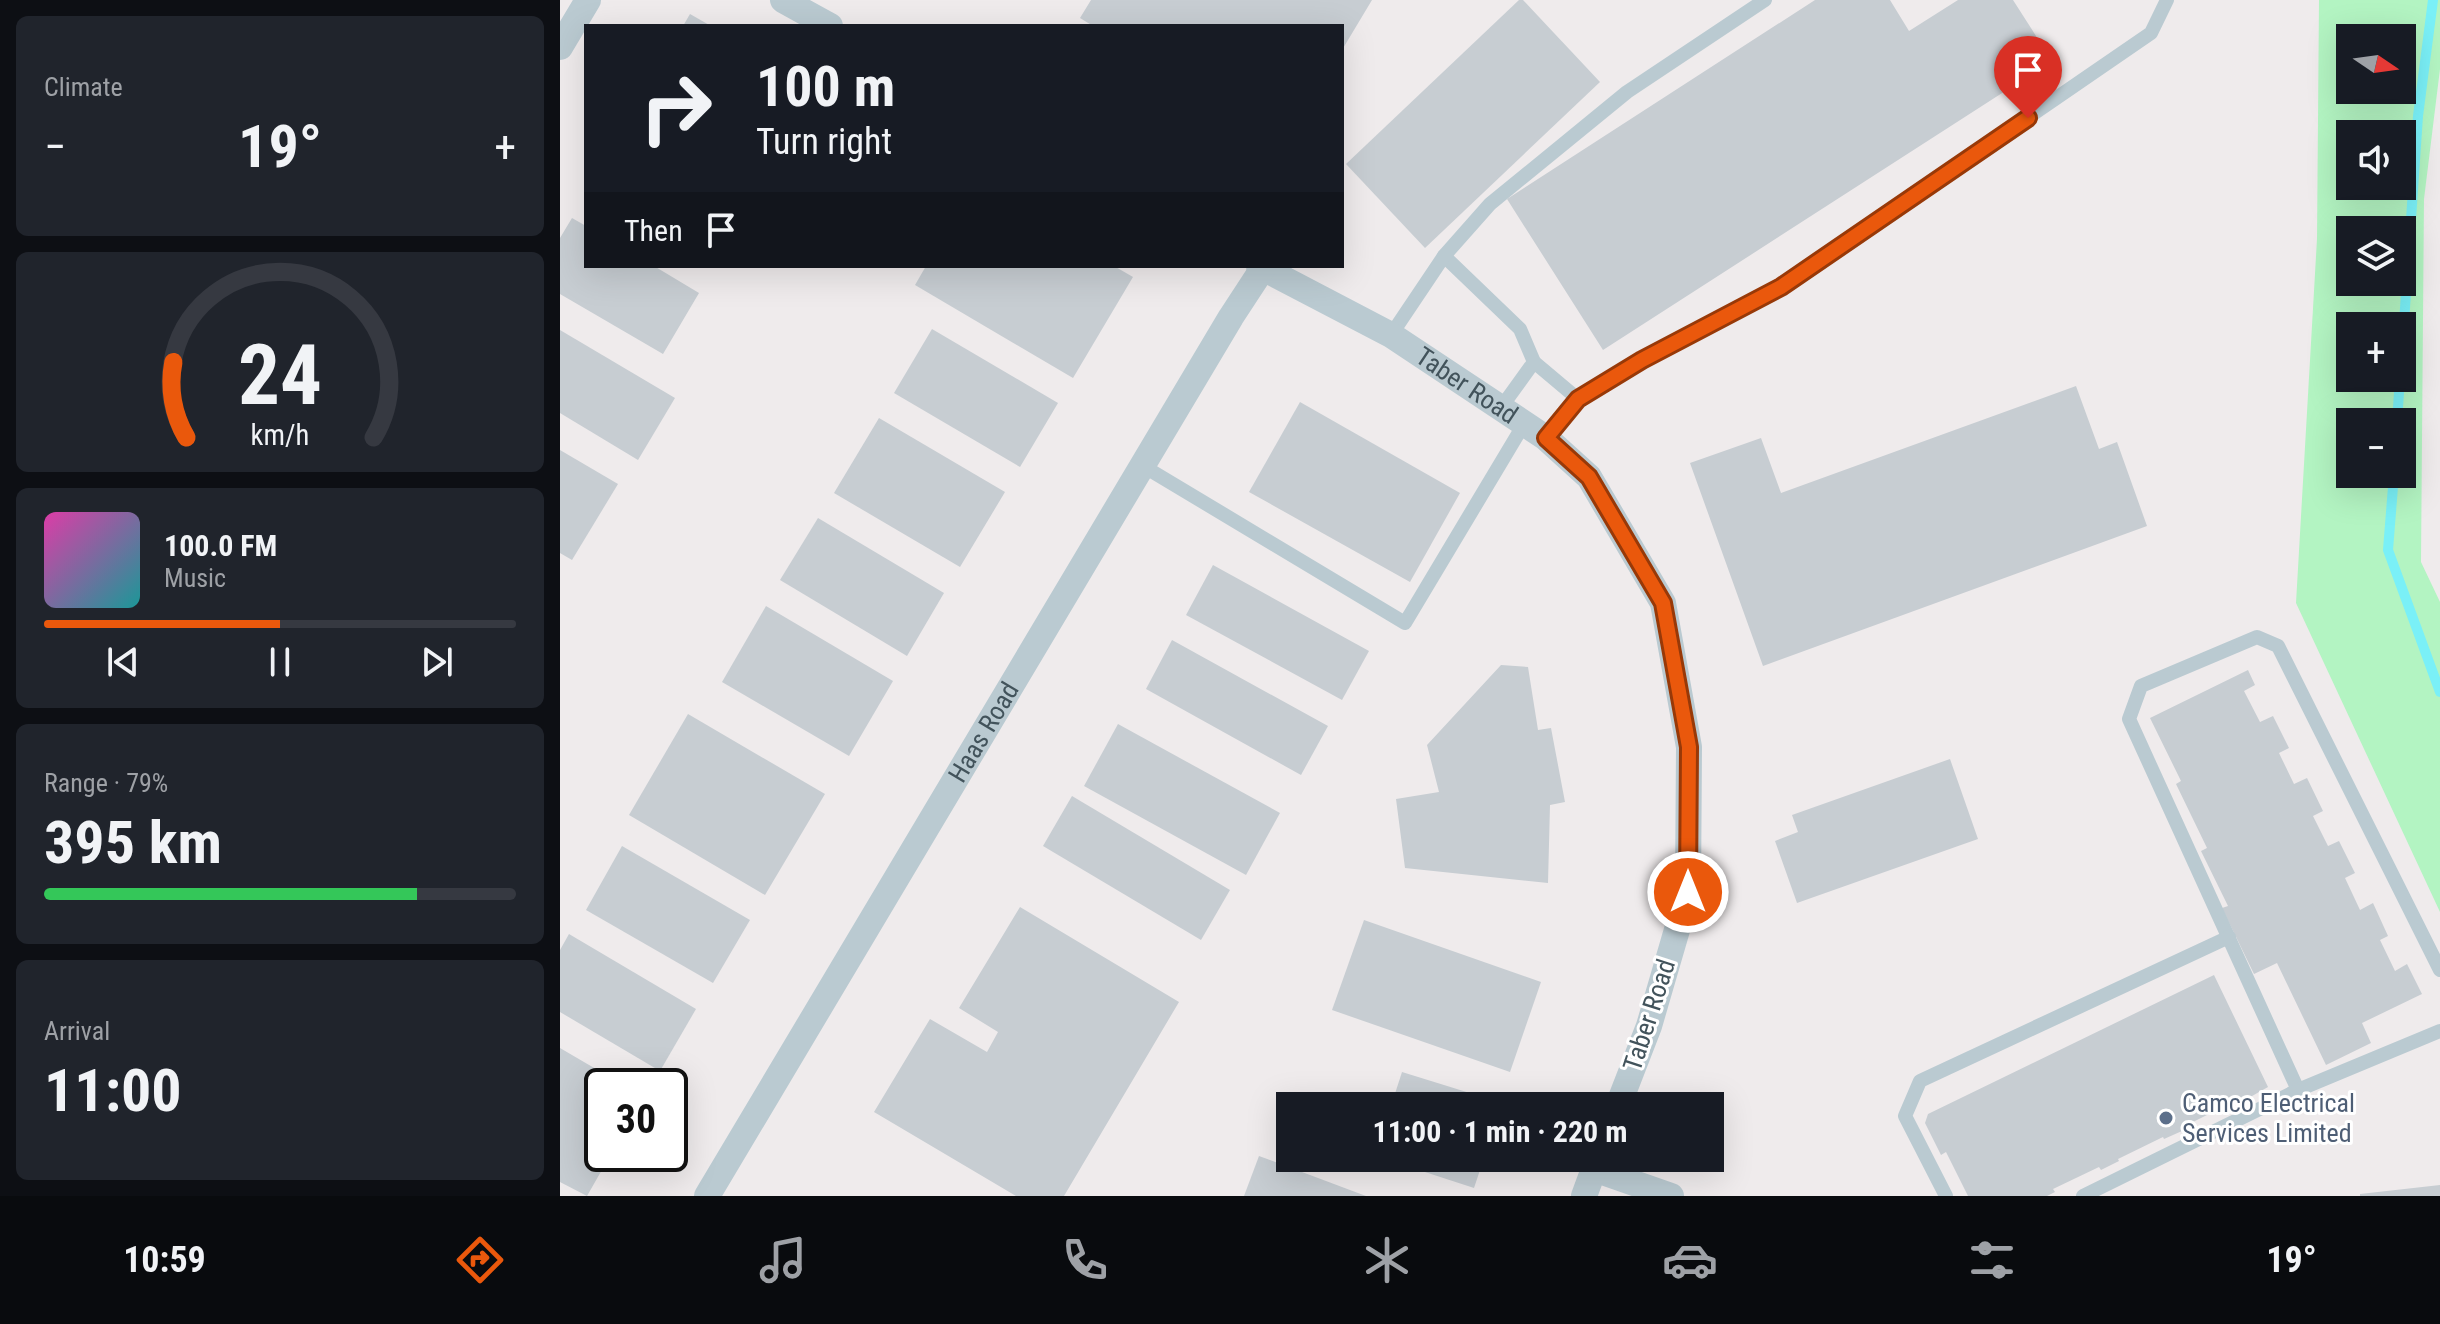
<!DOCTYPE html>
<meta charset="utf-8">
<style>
body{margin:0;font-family:"Roboto Condensed",sans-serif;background:#20242c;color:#f1f3f6;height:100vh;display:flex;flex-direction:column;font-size:30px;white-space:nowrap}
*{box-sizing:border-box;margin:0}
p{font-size:26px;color:#9ea1a6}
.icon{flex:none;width:44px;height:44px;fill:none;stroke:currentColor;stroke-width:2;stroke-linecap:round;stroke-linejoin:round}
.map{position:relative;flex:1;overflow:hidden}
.side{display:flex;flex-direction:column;gap:16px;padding:16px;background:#0d0f14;width:560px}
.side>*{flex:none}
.banner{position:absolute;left:24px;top:24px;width:760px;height:244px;border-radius:0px;box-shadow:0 8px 32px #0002;background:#171b24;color:#f1f3f6;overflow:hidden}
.needle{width:52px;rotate:103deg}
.fabs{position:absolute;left:1776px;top:24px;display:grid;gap:16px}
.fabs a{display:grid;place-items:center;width:80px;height:80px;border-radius:0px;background:#171b24;box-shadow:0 8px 32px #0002;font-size:40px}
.speed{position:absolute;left:24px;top:1068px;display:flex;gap:16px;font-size:40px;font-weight:700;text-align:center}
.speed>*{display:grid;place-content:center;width:104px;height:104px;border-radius:50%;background:#171b24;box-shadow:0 8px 32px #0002;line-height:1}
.speed .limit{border:4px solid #111;border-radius:12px;background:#fff;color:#111}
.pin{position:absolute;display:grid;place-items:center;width:68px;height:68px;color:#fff;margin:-82px -34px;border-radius:50% 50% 50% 0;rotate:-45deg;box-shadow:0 0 8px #0007}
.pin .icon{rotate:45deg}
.me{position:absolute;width:88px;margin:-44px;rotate:0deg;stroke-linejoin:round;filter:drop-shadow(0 0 6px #0008)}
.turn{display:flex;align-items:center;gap:28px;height:168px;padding:0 40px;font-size:36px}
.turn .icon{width:104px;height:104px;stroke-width:2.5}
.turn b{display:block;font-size:56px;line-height:68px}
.then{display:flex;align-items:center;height:76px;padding:0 40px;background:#0003;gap:16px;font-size:30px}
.big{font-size:60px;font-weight:700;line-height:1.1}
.side .widget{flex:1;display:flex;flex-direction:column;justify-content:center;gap:12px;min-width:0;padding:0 28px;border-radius:12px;background:#20242c}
.side .dial{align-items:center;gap:0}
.dial svg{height:208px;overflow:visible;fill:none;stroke:#363941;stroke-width:7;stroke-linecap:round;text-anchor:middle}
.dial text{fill:#f1f3f6;stroke:none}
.song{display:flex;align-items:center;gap:24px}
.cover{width:96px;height:96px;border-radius:12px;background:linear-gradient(135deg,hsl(320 70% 55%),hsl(180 70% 35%))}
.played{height:8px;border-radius:4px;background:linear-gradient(90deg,#ea580c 50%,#363941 50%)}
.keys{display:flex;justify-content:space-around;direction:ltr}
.heat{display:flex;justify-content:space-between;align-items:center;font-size:44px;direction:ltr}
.charge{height:12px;border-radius:6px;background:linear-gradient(90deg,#34c759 79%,#363941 0)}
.trip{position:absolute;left:716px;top:1092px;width:448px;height:80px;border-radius:0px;background:#171b24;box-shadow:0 8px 32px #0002;font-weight:700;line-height:80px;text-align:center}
.tab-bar{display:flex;height:128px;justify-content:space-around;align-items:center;background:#090b0e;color:#9ea1a6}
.tab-bar .icon{width:56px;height:56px}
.tab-bar .active{color:#ea580c}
.tab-bar b{font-size:36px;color:#f1f3f6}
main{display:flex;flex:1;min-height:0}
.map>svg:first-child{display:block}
.green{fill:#b3f4c2;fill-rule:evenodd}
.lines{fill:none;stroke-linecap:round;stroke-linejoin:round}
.stream{stroke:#7af0f7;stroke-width:10}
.building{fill:#c7cdd2}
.lane{stroke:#bacad1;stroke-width:14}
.street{stroke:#bacad1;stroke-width:26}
.route-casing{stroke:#983908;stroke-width:20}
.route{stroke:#ea580c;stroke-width:14}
.service-dot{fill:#5c6f8a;stroke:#fff;stroke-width:3}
.labels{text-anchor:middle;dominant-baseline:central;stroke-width:6;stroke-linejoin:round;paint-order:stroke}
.street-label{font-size:26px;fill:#42535b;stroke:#fff}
.service-label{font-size:26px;fill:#4e5e75;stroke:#fff;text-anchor:start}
</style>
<main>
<section class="side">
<div class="widget"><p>Climate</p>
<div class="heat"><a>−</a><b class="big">19°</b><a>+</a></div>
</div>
<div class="widget dial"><svg viewBox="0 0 100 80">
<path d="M14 69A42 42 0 1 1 86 69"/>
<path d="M14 69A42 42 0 0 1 9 40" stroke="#ea580c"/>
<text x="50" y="56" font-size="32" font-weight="700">24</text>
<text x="50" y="72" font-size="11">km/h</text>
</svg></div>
<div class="widget">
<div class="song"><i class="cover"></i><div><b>100.0 FM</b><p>Music</p></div></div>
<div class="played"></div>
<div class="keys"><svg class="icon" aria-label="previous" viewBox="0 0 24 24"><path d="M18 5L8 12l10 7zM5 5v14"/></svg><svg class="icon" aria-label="pause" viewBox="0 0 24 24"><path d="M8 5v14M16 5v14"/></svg><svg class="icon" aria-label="next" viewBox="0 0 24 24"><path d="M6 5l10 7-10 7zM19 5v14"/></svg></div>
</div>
<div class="widget"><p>Range · 79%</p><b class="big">395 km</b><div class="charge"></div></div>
<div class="widget"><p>Arrival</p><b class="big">11:00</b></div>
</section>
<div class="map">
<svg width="1880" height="1196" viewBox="0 0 1880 1196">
<rect width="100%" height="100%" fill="#efebec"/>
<path class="green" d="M 1759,0 L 1880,0 L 1880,69 L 1864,199 L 1861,562 L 1880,602 L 1880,912 L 1736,603 L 1757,239 ZM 1790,38 L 1842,38 L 1842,90 L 1790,90 ZM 1790,134 L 1842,134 L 1842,186 L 1790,186 ZM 1790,230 L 1842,230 L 1842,282 L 1790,282 ZM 1790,326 L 1842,326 L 1842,378 L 1790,378 ZM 1790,422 L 1842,422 L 1842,474 L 1790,474 Z"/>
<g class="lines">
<g class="stream">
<polyline points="1842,352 1858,116 1873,0"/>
<polyline points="1837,422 1840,378"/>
<polyline points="1834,474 1828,550 1880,692"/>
</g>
</g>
<g class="building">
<polygon points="531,0 812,0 782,50 782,26 533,26 520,18"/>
<polygon points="959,0 963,0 1040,82 865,248 786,164"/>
<polygon points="1255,0 1330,0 1349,31 1398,0 1453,0 1492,61 1043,350 947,199"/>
<polygon points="130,14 151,26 123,26"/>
<polygon points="12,218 26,226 26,266 94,266 139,293 103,354 0,294 0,238"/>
<polygon points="366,266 554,266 573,277 513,378 355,285"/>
<polygon points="372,329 498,403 460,467 334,393"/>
<polygon points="0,330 115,398 78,460 0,413"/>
<polygon points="1516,386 1539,449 1557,442 1587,526 1203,666 1130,463 1201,438 1221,493"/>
<polygon points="740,402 900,493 850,582 689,492"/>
<polygon points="319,418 445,492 400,567 274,493"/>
<polygon points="0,450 58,484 12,560 0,553"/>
<polygon points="258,518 384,593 347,656 220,580"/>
<polygon points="653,565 809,651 782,700 626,615"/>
<polygon points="206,606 333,681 289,756 162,682"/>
<polygon points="612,640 768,726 741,775 586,689"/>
<polygon points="941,665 968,667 978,730 991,728 1005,802 990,805 988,883 845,868 836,799 879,792 867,745"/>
<polygon points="1688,670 1695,685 1684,691 1700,722 1713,716 1729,748 1719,753 1734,784 1747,778 1763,811 1753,816 1768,846 1779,841 1795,873 1785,878 1800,910 1813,903 1828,936 1820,940 1835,971 1847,964 1862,994 1802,1023 1811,1043 1766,1065 1717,963 1694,974 1662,908 1668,906 1641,851 1647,848 1616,784 1621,781 1590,718"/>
<polygon points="128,714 265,794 205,895 69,815"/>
<polygon points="558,724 720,813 686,875 524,786"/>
<polygon points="1390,759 1418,839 1237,903 1215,841 1238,832 1232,815"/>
<polygon points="512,796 670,890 641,940 483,846"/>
<polygon points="62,846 190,920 153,983 26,910"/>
<polygon points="460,907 619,1002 504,1196 456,1196 314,1112 370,1019 427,1052 438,1032 399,1008"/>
<polygon points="804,920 981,982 950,1072 772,1010"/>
<polygon points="9,934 136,1009 100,1071 0,1012 0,950"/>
<polygon points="1654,975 1708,1087 1669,1109 1667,1105 1621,1128 1622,1131 1604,1139 1603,1137 1558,1159 1559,1161 1541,1170 1539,1167 1493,1189 1495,1192 1487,1196 1408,1196 1386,1152 1381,1155 1365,1123 1368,1114"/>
<polygon points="0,1048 65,1086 42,1086 42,1154 51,1154 27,1196 0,1182"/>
<polygon points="842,1072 942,1103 941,1106 831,1106"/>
<polygon points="699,1156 806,1196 684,1196"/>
<polygon points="822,1158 924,1158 914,1188"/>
<polygon points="1880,1185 1880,1196 1800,1196 1800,1194"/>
</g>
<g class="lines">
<g class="lane">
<polyline points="884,256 960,329 974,362 940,409"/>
<polyline points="831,335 884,256 930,204 1067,92 1205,0"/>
<polyline points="974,362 1018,399"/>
<polyline points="986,438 1018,399 1082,360 1221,287 1591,33 1607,0"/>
<polyline points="583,466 845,623 964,424"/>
<polyline points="1738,1090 1569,719 1581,686 1697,637 1718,646 1880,970"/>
<polyline points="1386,1196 1345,1116 1360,1081 1669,937"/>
<polyline points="1523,1196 1738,1090 1880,1031"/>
</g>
<g class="street">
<polyline points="223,0 270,26"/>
<polyline points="0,47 28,0"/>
<path id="s1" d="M 699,266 L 831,335 L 986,438 L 1029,477 L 1103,603 L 1129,747 L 1128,892 L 1089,1026 L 1058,1106"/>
<polyline points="1034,1169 1111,1196"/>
<path id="s2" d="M 147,1196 L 671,317 L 703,268"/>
<polyline points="1024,1196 1038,1158"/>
</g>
</g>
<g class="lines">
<g class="route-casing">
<polyline id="route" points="1128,892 1129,747 1103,603 1029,477 986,438 1018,399 1082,360 1221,287 1468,118"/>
</g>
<use href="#route" class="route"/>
</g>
<circle class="service-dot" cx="1606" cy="1118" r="8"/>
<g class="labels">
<g class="street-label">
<text stroke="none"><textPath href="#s1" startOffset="240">Taber Road</textPath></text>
<text stroke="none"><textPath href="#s2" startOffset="540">Haas Road</textPath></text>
<text transform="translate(1089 1015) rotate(-72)">Taber Road</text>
</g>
<g class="service-label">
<text x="1622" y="1103">Camco Electrical<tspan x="1622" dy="30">Services Limited</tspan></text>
</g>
</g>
</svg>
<div class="fabs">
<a><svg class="needle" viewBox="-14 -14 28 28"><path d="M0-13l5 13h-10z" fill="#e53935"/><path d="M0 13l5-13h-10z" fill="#9ea1a6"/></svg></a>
<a><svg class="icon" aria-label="sound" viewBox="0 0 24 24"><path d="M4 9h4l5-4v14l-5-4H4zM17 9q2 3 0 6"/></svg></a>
<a><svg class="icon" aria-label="layers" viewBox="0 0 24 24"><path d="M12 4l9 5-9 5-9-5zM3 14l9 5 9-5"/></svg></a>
<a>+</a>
<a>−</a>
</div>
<div class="speed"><div class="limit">30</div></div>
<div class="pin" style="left:1468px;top:118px;background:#d93025"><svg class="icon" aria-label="arrive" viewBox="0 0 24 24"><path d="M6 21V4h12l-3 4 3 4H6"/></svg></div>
<svg class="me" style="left:1128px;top:892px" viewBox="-20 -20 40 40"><circle r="17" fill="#ea580c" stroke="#fff" stroke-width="3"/><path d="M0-11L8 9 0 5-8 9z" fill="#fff"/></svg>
<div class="trip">11:00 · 1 min · 220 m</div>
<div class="banner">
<div class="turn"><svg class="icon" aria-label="right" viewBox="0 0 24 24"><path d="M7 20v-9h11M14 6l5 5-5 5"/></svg><div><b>100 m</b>Turn right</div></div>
<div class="then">Then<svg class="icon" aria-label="arrive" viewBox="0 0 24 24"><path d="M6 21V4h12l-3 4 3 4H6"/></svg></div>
</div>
</div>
</main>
<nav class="tab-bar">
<b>10:59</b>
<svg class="icon active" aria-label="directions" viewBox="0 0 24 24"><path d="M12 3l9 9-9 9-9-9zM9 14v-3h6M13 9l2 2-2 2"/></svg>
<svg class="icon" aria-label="music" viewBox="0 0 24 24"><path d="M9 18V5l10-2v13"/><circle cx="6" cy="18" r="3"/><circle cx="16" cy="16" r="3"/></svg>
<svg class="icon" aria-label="phone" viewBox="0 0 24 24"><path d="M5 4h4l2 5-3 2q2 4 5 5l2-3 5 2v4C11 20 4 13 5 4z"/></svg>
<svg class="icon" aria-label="climate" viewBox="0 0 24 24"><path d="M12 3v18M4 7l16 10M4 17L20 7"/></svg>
<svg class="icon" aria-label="car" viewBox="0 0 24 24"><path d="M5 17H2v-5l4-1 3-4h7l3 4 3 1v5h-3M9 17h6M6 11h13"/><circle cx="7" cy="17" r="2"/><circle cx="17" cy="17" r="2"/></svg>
<svg class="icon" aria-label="filters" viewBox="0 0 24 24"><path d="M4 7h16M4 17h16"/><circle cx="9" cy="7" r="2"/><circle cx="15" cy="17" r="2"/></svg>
<b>19°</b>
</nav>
